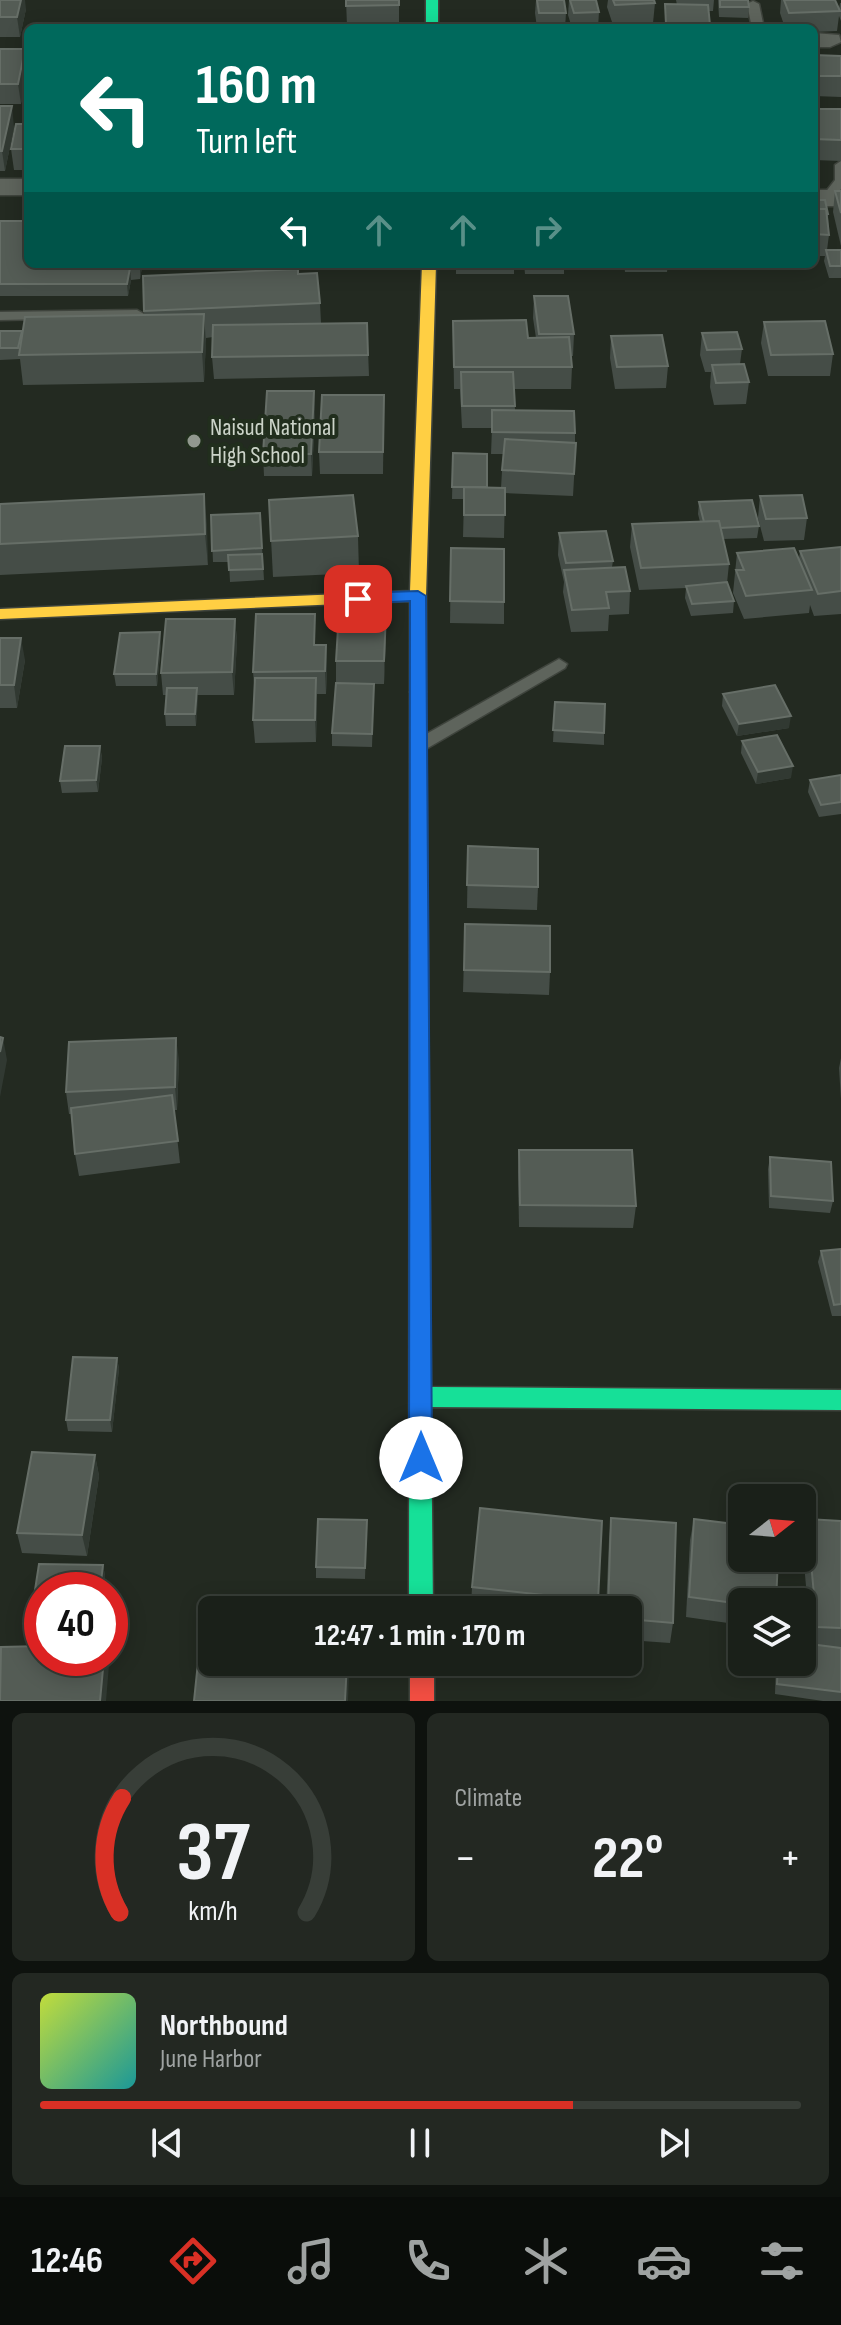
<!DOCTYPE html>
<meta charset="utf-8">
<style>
body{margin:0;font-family:"Sofia Sans Condensed",sans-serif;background:#232822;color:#f1f3f6;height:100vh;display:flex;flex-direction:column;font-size:30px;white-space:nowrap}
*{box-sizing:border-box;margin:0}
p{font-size:26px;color:#9fa3a2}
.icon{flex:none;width:44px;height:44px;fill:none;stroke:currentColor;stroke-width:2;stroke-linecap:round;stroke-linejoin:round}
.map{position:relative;height:1701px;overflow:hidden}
.panel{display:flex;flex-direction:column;gap:12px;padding:12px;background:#0e120e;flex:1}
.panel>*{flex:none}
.hud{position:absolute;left:24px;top:24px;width:794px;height:244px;border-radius:12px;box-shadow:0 4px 20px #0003,0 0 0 2px #383e38;background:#00695c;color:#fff;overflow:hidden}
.needle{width:52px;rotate:73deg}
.controls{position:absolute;left:728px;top:1484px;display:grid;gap:16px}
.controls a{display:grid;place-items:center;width:88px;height:88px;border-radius:12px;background:#1a2019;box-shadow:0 4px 20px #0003,0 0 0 2px #383e38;font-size:40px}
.speed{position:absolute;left:24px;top:1572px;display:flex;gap:16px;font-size:40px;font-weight:700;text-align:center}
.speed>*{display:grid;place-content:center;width:104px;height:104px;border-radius:50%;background:#1a2019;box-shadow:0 4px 20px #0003,0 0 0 2px #383e38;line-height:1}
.speed .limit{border:12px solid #d22;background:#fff;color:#111}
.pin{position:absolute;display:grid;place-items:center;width:68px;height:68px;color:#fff;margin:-34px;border-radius:16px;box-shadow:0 4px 12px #0006}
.me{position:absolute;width:88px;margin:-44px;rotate:0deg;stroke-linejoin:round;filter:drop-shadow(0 0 6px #0008)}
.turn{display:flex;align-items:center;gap:28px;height:168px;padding:0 40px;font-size:36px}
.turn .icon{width:104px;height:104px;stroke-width:2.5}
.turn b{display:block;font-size:56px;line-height:68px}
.lanes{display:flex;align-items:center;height:76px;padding:0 40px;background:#0003;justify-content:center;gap:40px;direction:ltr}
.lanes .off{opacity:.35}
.big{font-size:60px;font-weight:700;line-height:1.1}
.panel .tile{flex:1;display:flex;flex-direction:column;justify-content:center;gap:12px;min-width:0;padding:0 28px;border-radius:12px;background:#232822}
.panel .dial{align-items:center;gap:0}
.dial svg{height:208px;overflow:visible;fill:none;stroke:#383e38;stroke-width:7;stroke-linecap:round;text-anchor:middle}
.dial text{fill:#f1f3f6;stroke:none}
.song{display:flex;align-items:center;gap:24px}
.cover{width:96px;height:96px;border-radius:12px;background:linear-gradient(135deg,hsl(70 70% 55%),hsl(180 70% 35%))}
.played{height:8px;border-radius:4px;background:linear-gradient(90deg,#d93025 70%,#383e38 70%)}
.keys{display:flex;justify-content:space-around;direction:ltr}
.heat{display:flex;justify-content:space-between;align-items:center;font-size:44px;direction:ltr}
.panel .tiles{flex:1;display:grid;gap:12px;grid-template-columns:1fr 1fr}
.tile:last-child{grid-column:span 2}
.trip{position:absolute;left:198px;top:1596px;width:444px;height:80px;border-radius:12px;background:#1a2019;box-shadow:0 4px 20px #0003,0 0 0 2px #383e38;font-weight:700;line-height:80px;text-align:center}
.dock{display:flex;height:128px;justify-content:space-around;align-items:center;background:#0a0d0a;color:#9fa3a2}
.dock .icon{width:56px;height:56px}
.dock .selected{color:#d93025}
.dock b{font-size:36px;color:#f1f3f6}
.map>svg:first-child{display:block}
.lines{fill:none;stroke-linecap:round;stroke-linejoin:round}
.lane-casing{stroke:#3f443d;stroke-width:3}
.street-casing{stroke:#3f443d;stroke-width:3}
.fast-casing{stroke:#3f443d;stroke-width:3}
.slow-casing{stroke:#3f443d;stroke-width:3}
.jam-casing{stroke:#3f443d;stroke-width:3}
.lane{fill:#5e645c;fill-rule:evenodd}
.street{fill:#5e645c;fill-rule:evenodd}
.fast{fill:#16e098;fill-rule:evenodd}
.slow{fill:#ffcf43;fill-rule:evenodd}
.jam{fill:#f24e42;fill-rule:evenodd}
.wall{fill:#454d47}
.shaded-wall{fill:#313932}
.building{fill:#545c55;stroke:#666e67;stroke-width:2}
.route{fill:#1a73e8;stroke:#114b97;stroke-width:2}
.poi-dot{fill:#91988e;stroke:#212e1d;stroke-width:3}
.labels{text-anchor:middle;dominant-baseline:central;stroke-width:8;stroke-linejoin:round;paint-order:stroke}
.poi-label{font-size:24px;fill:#ccd4c9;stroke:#212e1d;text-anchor:start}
</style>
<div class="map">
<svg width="841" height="1701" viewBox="0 0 841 1701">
<rect width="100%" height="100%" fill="#232a21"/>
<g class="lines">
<g class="lane-casing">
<g id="lane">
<polygon points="753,1 759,4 764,28 752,28 747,4"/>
<polygon points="28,52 28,60 0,61 0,53"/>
<polygon points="841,161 841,189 833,201 823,201 821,198 835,180 835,165"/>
<polygon points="137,310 144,314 142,317 0,320 0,312"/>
<polygon points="559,659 567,664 565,668 426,749 414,749 411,745 414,741"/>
</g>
</g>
<g class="street-casing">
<g id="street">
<polygon points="814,33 839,35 841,42 830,47 814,47"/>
<rect x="0" y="179" width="28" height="16"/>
<rect x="814" y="190" width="27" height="16"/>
</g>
</g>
<g class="fast-casing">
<g id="fast">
<rect x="426" y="0" width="12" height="28"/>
<polygon points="418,686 426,692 431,1387 841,1390 841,1410 431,1407 433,1610 409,1610 410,692"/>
</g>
</g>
<g class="slow-casing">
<polygon id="slow" points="422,264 436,264 426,596 426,692 424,696 418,698 410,692 410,601 0,619 0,609 410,591"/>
</g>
<g class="jam-casing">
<rect id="jam" x="410" y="1662" width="24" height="39"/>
</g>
<use href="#lane" class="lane"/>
<use href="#street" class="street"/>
<use href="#fast" class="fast"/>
<use href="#slow" class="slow"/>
<use href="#jam" class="jam"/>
</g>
<g class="wall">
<polygon points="0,0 26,9 20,37 0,37"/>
<polygon points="346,0 399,0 399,25 347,26"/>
<polygon points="536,0 564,0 566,13 565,28 537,28 535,13"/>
<polygon points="569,0 596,0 599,12 598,28 572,28 568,15"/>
<polygon points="608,0 654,0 655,3 653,23 613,25 607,7"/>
<polygon points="676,0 714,0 713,11 709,11 710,28 665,28 665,4 677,5"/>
<polygon points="718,0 748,0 749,7 748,18 719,17"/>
<polygon points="781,0 835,0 839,9 840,3 841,3 841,21 839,16 837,31 814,32 814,28 785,28 780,13"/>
<polygon points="0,49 25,49 28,69 21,104 0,104"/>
<polygon points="814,55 841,56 841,97 814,96"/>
<polygon points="0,106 14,127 5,171 0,171"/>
<polygon points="814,109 841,109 841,161 814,160"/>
<polygon points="28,124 28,170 14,170 11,149"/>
<polygon points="835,191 841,191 841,246 833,212"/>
<polygon points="814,200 828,214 829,235 827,250 841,250 841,278 829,278 824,261 825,256 814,256"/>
<polygon points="0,221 28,264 169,264 168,267 142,267 140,279 131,280 128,296 0,296"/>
<polygon points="190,264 305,264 305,265"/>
<rect x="456" y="264" width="58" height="10"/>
<polygon points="524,264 564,264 564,274 525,274"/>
<polygon points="624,264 668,264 667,272 625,272"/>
<polygon points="688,264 726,264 726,269 689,269"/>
<polygon points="298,274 320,303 321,323 367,323 369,376 214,379 212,357 213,337 206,338 204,382 23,385 20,359 0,360 0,331 22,331 22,335 144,315 143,276"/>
<polygon points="534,296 574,334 573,356 571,356 572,367 571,389 514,389 515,410 575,433 575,443 576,443 573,496 505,493 504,538 463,537 464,499 452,499 453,453 487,488 501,488 503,454 491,454 492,428 462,428 460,389 454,389 453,321 528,338 536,338 533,318"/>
<polygon points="764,322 833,354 830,376 768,376 761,343"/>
<polygon points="702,333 742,349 740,364 749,382 746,404 714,405 710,387 711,372 705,372 700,355"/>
<polygon points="611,336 668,366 666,388 615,389 610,358"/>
<polygon points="314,391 315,412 312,476 264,476 263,454"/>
<polygon points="384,395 383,474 320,474 319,452"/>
<polygon points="204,494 208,565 0,575 0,504"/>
<polygon points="760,496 807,518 804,540 764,541 758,518"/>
<polygon points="269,500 358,536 359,573 273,577"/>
<polygon points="699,502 759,526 757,538 723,539 729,564 727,583 734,601 733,613 691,616 685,598 686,588 639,590 630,547 632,524 700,522 698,514"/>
<polygon points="260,513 264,580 230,582 229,562 213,562 211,515"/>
<polygon points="559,533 613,561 612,567 630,591 629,614 609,615 608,631 571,632 563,592 564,582 558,555"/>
<polygon points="841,547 841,614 814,616 810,605 809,613 744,619 733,593 737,553 799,559 800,551"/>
<polygon points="451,548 504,602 504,624 450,623"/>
<polygon points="315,614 315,645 326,645 327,668 326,694 317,694 316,742 255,743 253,720 255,694 253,672"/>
<polygon points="235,619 237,641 234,695 197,695 196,726 166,726 165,714 167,695 163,695 161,673"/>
<polygon points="160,632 161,644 157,686 116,686 114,674"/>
<polygon points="386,636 384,684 374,684 372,747 332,746 332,733 336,683 336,661"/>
<polygon points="0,638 25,660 17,708 0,708"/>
<polygon points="723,694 789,728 737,736 722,706"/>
<polygon points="555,702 604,733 604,745 553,742"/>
<polygon points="742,741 791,778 756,784 741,753"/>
<polygon points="100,746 102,758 98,792 62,793 60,781"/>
<polygon points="841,775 841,814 819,817 808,792 810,780"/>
<polygon points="468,846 538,887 537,910 467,908"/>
<polygon points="465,924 550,972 549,995 463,992"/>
<polygon points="841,1058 841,1099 839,1068"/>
<polygon points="179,1060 177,1110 174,1110 180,1163 79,1176 75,1154 71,1114 69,1114 66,1092"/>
<polygon points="519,1150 636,1206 633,1228 519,1227 518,1172"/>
<polygon points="770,1157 833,1201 830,1213 769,1208 768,1169"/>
<polygon points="841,1249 841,1316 832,1316 818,1262 821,1251"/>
<polygon points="117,1358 119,1369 112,1432 68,1431 66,1420"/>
<polygon points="95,1455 99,1476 87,1556 22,1553 17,1533"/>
<polygon points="611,1518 673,1623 670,1643 628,1640 628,1610 606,1610 609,1539"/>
<polygon points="694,1519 742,1602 742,1625 686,1617 690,1540"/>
<polygon points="807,1519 841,1521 841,1701 823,1701 775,1694 776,1662 802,1662 811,1644 802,1540"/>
<polygon points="367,1520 365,1579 316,1578 316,1567"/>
<polygon points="39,1564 103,1565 105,1576 103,1590 42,1590 42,1640 32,1640 29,1629"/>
<polygon points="472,1587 598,1601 597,1610 494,1610 471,1607"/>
</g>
<g class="shaded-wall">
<polygon points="21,0 25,0 26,9 20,37 17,17"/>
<polygon points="25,49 28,69 21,104 18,84"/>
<polygon points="12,106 14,127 5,171 2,151"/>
<polygon points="140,264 142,264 142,267 140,279"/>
<polygon points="130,268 131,280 128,296 127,284"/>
<polygon points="204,314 206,344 204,382 202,352"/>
<polygon points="314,391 315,412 312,476 311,454"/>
<polygon points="204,494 207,524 208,565 205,534"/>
<polygon points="386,613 386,636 384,684 384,661"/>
<polygon points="235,619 237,641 234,695 232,672"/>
<polygon points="160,632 161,644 157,686 156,674"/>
<polygon points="21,638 25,660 17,708 14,685"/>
<polygon points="326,645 327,668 326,694 325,671"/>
<polygon points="316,678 317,700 316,742 315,720"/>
<polygon points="197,688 198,700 196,726 195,714"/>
<polygon points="791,716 789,728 737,736 739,724"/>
<polygon points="100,746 102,758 98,792 96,780"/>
<polygon points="793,766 791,778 756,784 758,772"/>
<polygon points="3,1038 7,1060 0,1097 0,1052"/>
<polygon points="176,1038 179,1060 177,1110 175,1087"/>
<polygon points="117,1358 119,1369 112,1432 110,1420"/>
<polygon points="95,1455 99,1476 87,1556 82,1535"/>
<polygon points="103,1565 105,1576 103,1590 100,1590"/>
<polygon points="104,1658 107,1658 109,1665 106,1701 100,1701"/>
<polygon points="347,1662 348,1662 349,1674 348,1701 345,1701"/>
</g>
<g class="building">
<polygon points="0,0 21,0 17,17 0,17"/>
<polygon points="346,0 399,0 399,5 346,6"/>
<polygon points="537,0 564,0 566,13 539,13"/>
<polygon points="570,0 596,0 599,12 574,13"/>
<polygon points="613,0 654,0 655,3 615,5"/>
<polygon points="720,0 748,0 749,7 720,7"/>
<polygon points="784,0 835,0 840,11 789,13"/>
<polygon points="665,4 708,5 710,25 666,24"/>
<polygon points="0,49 25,49 18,84 0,84"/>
<polygon points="814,55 841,56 841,76 814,76"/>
<polygon points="0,106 12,106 2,151 0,151"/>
<polygon points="814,109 841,109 841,140 814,139"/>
<polygon points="16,124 28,124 28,149 11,149"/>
<polygon points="835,191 841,191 841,213"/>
<polygon points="814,200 825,200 828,214 826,214 826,209 814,209"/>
<polygon points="814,209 826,209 829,235 814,234"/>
<polygon points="0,221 28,221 28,264 140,264 139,268 130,268 127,284 0,284"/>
<polygon points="826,250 841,250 841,266 830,266"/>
<polygon points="298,269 298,274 317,273 320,303 144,311 143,276"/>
<polygon points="534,296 568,296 574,334 539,334"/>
<polygon points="204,314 202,352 19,355 25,317"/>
<polygon points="526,320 528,338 569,337 572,367 454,367 453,321"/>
<polygon points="825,321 833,354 771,355 764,322"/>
<polygon points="367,323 368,355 212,357 213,325"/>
<polygon points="0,331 22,331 18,348 0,348"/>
<polygon points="737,332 742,349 707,350 702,333"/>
<polygon points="662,335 668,366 617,367 611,336"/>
<polygon points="744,364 749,382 716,383 712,365"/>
<polygon points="461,372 513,372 515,406 462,406"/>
<polygon points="267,391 314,391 311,454 263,454"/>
<polygon points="322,395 384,395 383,452 319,452"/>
<polygon points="492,410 574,411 575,433 492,432"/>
<polygon points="505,439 576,443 574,474 502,470"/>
<polygon points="453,453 487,454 487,487 452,487"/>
<polygon points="464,487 505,488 505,515 464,515"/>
<polygon points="204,494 205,534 0,544 0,504"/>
<polygon points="353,495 358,536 271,541 269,500"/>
<polygon points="802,495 807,518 766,519 760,496"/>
<polygon points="752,500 759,526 720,528 719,521 704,522 699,502"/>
<polygon points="260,513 262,548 212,551 211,515"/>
<polygon points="719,521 729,564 641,568 632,524"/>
<polygon points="606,531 613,561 566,563 559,533"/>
<polygon points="841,547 841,591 818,594 800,551"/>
<polygon points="451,548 504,549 504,602 450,601"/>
<polygon points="794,548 812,590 746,596 736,570 744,570 737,553"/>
<polygon points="262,554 263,569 229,570 228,555"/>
<polygon points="625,567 630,591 606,592 609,608 572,610 564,570"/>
<polygon points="727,582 734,601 692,604 686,586"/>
<polygon points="339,612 386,613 384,661 336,661"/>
<polygon points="256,614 315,614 314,645 326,645 325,671 253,672"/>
<polygon points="166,619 235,619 232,672 161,673"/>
<polygon points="160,632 156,674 114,674 120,633"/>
<polygon points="0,638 21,638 14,685 0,685"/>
<polygon points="255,678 316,678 315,720 253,720"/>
<polygon points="336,683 374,684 372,734 332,733"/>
<polygon points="775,685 791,716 739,724 723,694"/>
<polygon points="167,688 197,688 195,714 165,714"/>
<polygon points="555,702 605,704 604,733 553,730"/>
<polygon points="777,735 793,766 758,772 742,741"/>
<polygon points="65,746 100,746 96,780 60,781"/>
<polygon points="841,775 841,802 821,805 810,780"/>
<polygon points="468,846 538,849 538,887 467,885"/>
<polygon points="465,924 550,926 550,972 464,970"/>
<polygon points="0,1037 3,1038 0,1052"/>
<polygon points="176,1038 175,1087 66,1092 69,1042"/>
<polygon points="172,1095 178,1141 75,1154 71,1108"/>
<polygon points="519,1150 632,1150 636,1206 520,1205"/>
<polygon points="770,1157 831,1162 833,1201 771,1196"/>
<polygon points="841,1249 841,1304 834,1305 821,1251"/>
<polygon points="73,1357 117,1358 110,1420 66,1420"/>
<polygon points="32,1452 95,1455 82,1535 17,1533"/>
<polygon points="480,1508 602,1521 598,1601 472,1587"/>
<polygon points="611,1518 676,1523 673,1623 628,1619 628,1610 608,1610"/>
<polygon points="318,1519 367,1520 365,1568 316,1567"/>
<polygon points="694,1519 742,1525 742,1558 778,1558 776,1602 742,1602 742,1604 689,1597"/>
<polygon points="807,1519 841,1521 841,1628 817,1627"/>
<polygon points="39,1564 103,1565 100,1590 42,1590 42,1629 29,1629"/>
<polygon points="200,1643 212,1643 212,1662 347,1662 345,1701 194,1701"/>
<polygon points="802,1643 841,1648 841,1692 777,1684 778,1662 802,1662"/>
<polygon points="42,1646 42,1658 104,1658 100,1701 0,1701 1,1647"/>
</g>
<polygon class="route" points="418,591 426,596 432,1458 429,1465 421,1468 413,1465 409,1458 410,601 358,604 350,599 358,593"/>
<circle class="poi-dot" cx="194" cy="441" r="8"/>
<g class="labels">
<g class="poi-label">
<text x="210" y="427">Naisud National<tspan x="210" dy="28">High School</tspan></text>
</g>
</g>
</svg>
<div class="controls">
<a><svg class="needle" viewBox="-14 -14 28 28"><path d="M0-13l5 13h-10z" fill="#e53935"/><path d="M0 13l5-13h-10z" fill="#9fa3a2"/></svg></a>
<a><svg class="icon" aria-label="layers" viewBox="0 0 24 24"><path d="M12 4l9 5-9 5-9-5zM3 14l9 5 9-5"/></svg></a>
</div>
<div class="speed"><div class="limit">40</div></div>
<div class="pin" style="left:358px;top:599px;background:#d93025"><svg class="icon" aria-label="arrive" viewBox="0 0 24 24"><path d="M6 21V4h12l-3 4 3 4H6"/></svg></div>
<svg class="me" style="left:421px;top:1458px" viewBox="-20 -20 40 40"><circle r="19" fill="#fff"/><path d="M0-13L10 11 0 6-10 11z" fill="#1a73e8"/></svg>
<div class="trip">12:47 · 1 min · 170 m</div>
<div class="hud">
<div class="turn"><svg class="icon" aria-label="left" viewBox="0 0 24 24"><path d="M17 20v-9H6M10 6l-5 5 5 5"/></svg><div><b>160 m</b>Turn left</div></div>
<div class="lanes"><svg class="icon" aria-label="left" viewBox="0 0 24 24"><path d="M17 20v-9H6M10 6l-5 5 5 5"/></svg><svg class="icon off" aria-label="ahead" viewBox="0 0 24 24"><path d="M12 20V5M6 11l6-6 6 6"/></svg><svg class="icon off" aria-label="ahead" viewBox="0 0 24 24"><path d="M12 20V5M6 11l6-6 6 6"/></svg><svg class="icon off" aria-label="right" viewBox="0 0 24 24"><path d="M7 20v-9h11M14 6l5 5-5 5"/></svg></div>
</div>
</div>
<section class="panel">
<div class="tiles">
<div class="tile dial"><svg viewBox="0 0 100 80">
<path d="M14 69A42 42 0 1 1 86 69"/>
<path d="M14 69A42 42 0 0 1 15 25" stroke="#d93025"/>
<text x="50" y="56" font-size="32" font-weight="700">37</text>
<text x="50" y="72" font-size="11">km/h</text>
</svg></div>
<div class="tile"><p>Climate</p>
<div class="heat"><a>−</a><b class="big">22°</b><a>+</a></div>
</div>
<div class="tile">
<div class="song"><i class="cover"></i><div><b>Northbound</b><p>June Harbor</p></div></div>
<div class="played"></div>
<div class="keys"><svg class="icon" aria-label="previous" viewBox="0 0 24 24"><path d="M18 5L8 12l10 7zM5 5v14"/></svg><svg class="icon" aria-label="pause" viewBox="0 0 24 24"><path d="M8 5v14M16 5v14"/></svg><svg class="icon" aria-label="next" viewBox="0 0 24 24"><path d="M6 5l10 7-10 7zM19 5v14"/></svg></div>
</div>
</div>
</section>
<nav class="dock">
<b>12:46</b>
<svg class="icon selected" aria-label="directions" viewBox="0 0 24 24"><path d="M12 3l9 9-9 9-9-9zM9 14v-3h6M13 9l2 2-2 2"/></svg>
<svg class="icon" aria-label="music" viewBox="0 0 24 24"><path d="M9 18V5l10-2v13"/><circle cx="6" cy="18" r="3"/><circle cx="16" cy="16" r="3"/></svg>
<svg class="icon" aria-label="phone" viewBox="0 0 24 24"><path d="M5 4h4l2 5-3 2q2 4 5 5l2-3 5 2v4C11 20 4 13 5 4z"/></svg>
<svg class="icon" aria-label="climate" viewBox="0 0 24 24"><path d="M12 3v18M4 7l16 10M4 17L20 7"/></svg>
<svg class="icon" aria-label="car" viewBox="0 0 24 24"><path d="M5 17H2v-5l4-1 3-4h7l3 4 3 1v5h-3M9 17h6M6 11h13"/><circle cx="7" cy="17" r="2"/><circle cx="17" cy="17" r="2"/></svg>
<svg class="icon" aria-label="filters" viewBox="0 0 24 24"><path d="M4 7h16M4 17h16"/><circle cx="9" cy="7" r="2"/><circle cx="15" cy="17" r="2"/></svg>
</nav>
